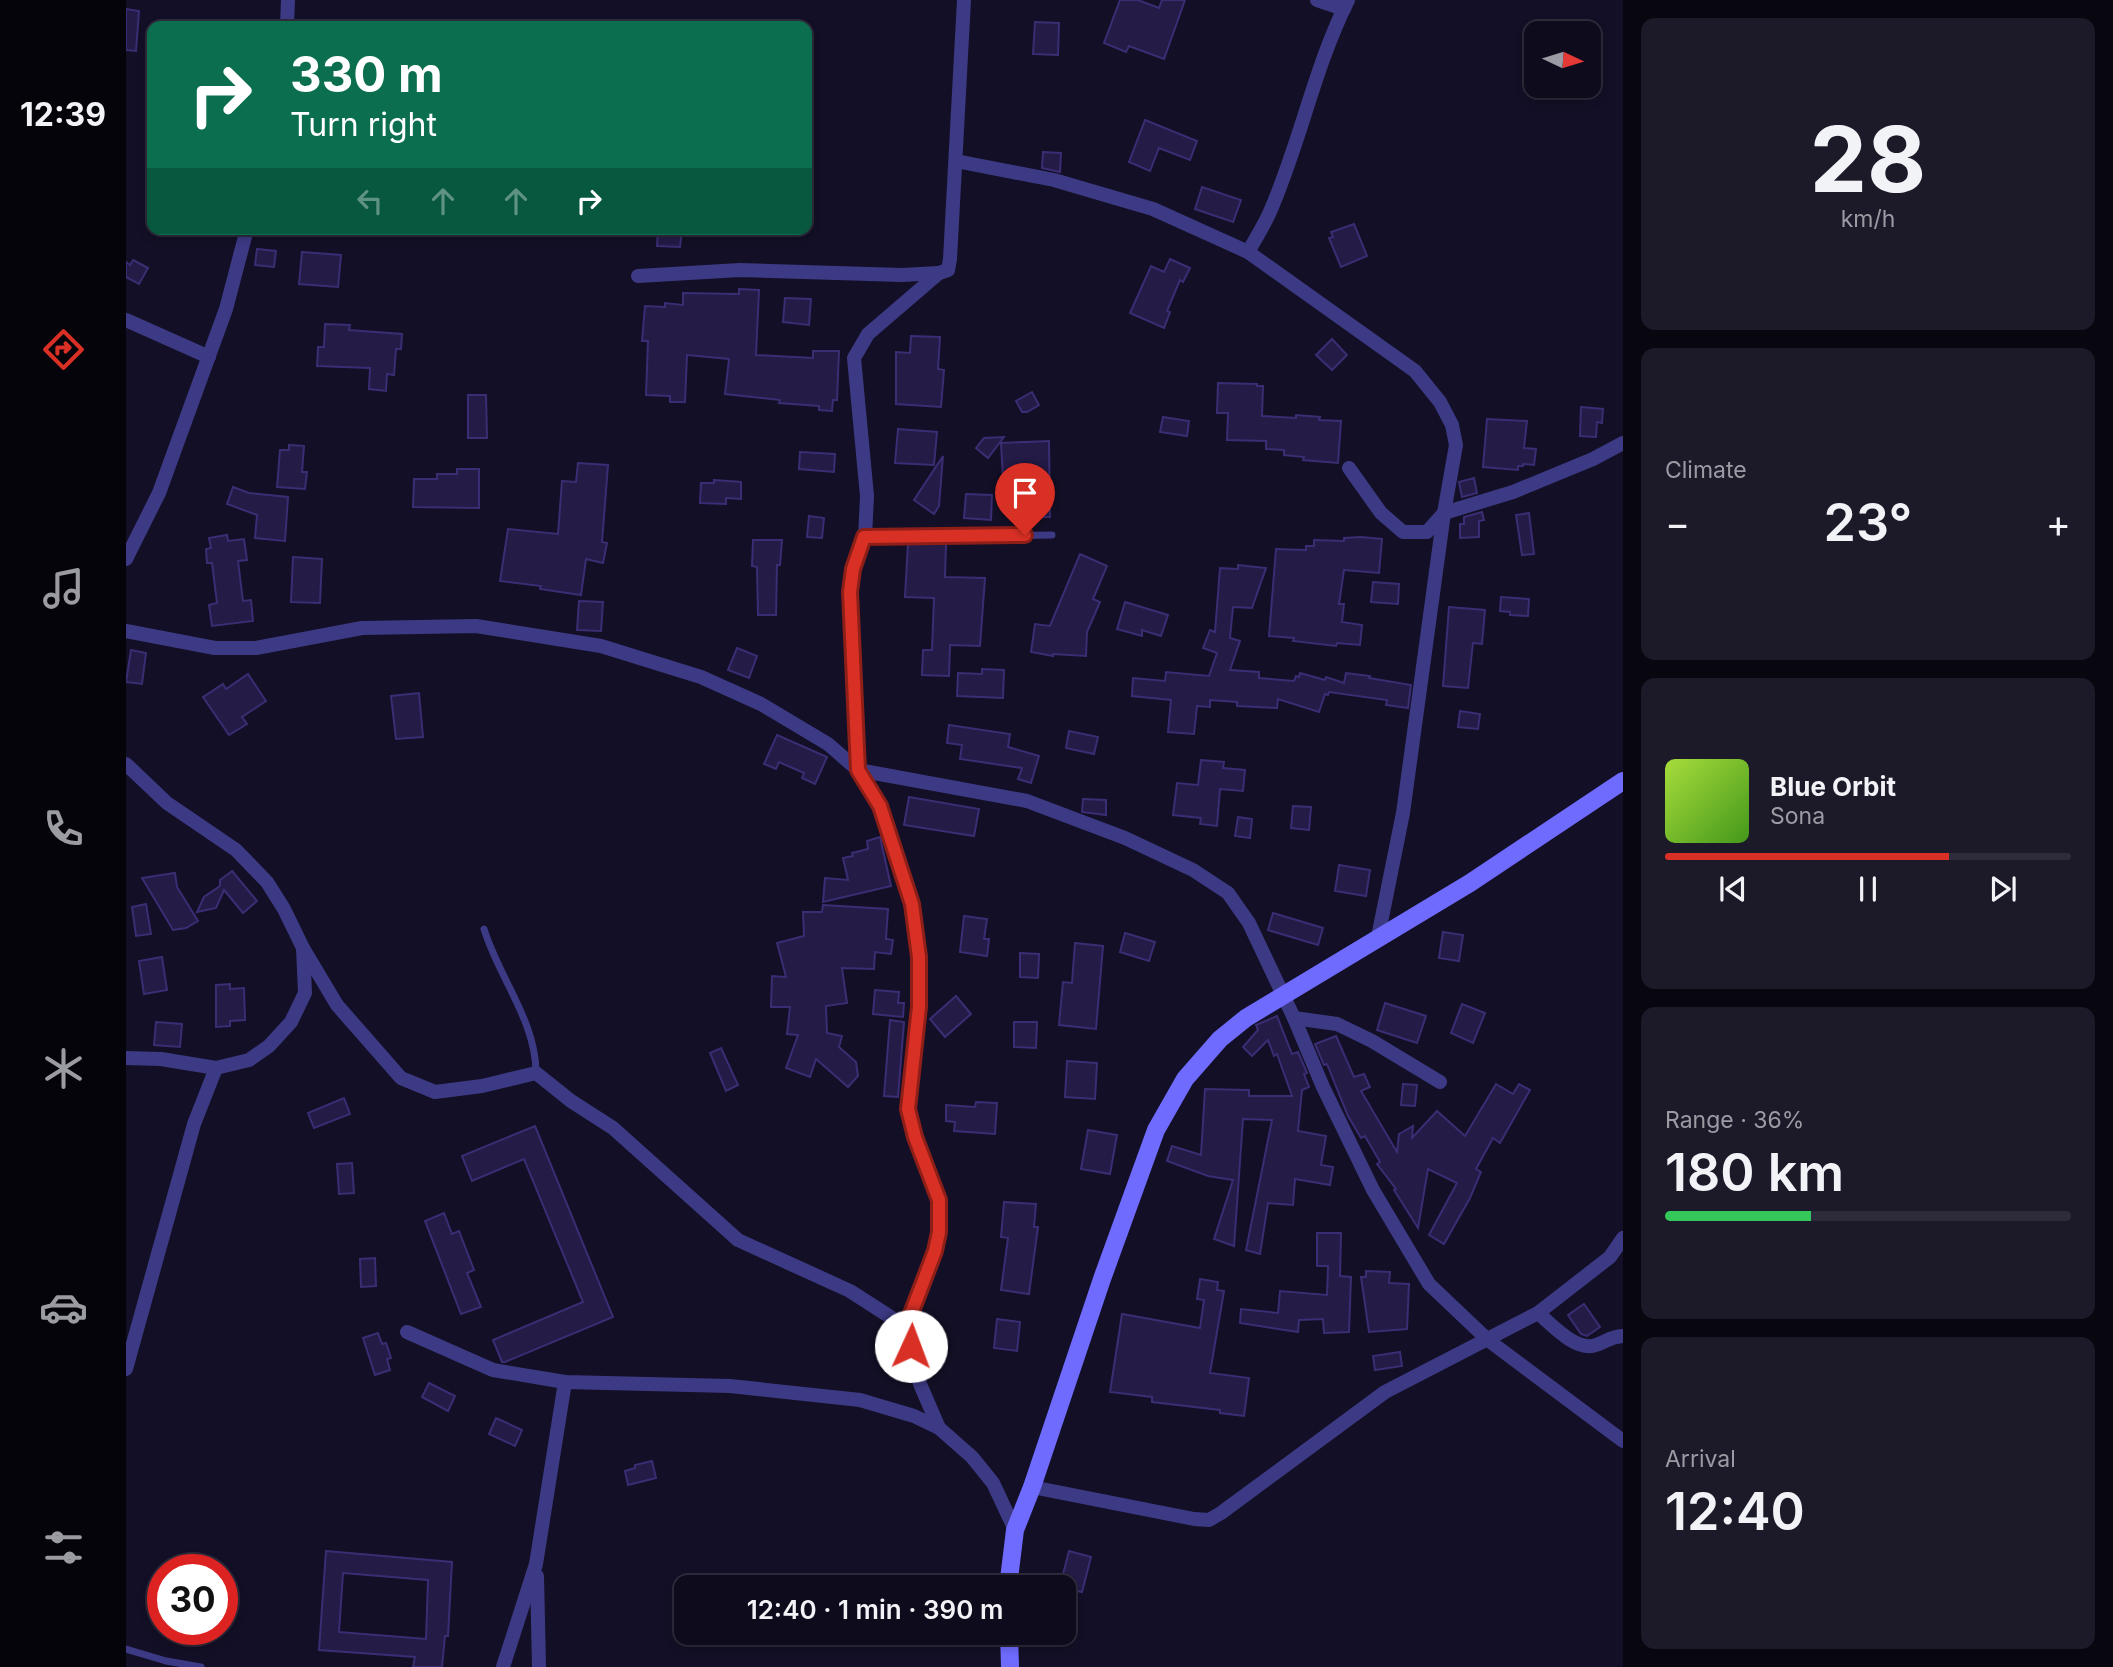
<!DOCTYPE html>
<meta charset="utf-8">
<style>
body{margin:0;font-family:Inter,sans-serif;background:#1c1929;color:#f1f3f6;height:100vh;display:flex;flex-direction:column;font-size:26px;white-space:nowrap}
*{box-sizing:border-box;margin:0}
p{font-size:23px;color:#9b9ba3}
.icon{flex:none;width:38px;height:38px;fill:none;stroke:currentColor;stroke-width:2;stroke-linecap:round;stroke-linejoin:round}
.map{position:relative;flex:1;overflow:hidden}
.details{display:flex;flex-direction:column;gap:18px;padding:18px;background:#08060f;width:490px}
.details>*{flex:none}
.guide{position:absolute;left:21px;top:21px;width:665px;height:214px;border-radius:14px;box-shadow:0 4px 10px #0003,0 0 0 2px #2e2b3b;background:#0b6e4f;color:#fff;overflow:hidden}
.needle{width:46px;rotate:94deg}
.fabs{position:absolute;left:1398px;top:21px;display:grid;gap:14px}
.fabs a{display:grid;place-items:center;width:77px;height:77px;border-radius:14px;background:#0e0b1c;box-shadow:0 4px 10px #0003,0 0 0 2px #2e2b3b;font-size:35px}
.speed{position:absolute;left:21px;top:1554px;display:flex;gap:14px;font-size:35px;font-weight:700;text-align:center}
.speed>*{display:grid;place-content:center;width:91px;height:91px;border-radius:50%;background:#0e0b1c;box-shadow:0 4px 10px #0003,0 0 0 2px #2e2b3b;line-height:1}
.speed .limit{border:10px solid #d22;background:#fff;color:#111}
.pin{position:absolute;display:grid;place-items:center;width:60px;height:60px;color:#fff;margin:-72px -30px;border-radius:50% 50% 50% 0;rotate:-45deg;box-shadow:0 0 7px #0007}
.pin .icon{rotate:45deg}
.me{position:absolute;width:77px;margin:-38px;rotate:2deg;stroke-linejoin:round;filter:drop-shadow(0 0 5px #0008)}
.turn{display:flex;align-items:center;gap:24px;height:147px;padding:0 28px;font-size:32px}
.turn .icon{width:91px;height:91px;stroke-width:2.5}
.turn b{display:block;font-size:49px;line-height:60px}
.lanes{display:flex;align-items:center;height:66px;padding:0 28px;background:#0003;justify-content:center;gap:35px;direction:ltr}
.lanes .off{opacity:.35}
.big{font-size:52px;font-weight:600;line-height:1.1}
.details .widget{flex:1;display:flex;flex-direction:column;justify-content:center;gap:10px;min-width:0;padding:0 24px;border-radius:14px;background:#1c1929}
.details .dial{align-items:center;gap:0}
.dial b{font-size:91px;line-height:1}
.song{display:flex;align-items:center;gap:21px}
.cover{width:84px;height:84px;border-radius:10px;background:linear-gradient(135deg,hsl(80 70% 55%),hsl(100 70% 35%))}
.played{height:7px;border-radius:4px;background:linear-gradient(90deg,#d93025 70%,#2e2b3b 70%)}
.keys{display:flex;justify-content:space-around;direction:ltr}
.heat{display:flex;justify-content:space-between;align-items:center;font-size:38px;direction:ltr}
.charge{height:10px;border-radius:5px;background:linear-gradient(90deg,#34c759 36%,#2e2b3b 0)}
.trip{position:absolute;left:548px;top:1575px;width:402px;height:70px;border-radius:14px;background:#0e0b1c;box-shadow:0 4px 10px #0003,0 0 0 2px #2e2b3b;font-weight:600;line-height:70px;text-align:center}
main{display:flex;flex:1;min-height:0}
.tab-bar{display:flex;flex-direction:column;width:126px;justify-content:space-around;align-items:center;background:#06040b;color:#9b9ba3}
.tab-bar .icon{width:49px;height:49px}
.tab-bar .active{color:#d93025}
.tab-bar b{font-size:32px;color:#f1f3f6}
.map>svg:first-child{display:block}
.building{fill:#241b47;stroke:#3b2d73;stroke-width:2;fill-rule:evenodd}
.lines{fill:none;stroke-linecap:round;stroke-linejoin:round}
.lane{stroke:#3d3a85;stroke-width:7}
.street{stroke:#3d3a85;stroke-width:14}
.secondary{stroke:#6f6bff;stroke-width:18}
.route-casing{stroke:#8d1f18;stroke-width:18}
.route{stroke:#d93025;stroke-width:12}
</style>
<main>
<nav class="tab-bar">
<b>12:39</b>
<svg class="icon active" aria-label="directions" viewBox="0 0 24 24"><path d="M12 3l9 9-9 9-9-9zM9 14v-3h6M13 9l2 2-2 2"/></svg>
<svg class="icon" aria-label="music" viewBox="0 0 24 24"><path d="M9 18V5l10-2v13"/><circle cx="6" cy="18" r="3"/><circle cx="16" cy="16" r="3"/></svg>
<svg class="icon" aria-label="phone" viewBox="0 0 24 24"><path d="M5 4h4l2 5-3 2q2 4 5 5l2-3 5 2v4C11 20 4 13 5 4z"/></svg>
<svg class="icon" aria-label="climate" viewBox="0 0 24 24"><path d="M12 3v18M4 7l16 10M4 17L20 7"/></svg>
<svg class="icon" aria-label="car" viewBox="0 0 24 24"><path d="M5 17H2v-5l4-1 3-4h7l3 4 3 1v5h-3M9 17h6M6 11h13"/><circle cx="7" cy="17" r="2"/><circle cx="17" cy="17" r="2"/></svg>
<svg class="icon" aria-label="filters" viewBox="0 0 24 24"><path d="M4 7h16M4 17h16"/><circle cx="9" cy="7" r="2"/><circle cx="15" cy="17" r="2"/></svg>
</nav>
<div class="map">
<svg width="1497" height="1667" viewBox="0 0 1497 1667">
<rect width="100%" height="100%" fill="#130f26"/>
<g class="building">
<polygon points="994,0 1012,0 1033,8 1036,0 1059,0 1038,59 1003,46 1000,52 978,43"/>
<polygon points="0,9 13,11 10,51 0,50"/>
<polygon points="909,22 933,23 932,55 907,54"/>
<polygon points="1019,120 1071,141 1064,160 1033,148 1024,171 1003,162"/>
<polygon points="917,152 935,153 934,172 916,168"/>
<polygon points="1076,187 1115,200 1107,222 1069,209"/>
<polygon points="1228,224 1241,256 1215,267 1203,238 1207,237 1205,232"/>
<polygon points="532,229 556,229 554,247 531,246"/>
<polygon points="131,249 150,251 148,267 129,265"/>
<polygon points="176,252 215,255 212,287 173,284"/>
<polygon points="1044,259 1064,268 1057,282 1054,280 1041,311 1044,312 1038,328 1004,313 1025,266 1038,272"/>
<polygon points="7,260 22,268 13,284 0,277 0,262 4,265"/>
<polygon points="613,289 633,290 630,355 687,358 687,351 713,351 711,400 707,400 706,411 693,410 693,406 653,403 654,400 599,394 603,359 561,355 559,402 544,402 544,396 520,395 522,341 516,341 519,306 539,307 539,303 557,305 557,293 613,294"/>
<polygon points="659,298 685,299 683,325 657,322"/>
<polygon points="199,324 224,325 223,330 276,334 275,349 270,349 268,375 261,374 260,391 243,389 244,368 191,366 192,347 198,347"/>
<polygon points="785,336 814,337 812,369 818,370 815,407 770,404 770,352 784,353"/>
<polygon points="1206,339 1221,355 1206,370 1190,355"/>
<polygon points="1092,383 1131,384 1131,386 1137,386 1136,416 1170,418 1170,415 1194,417 1193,420 1215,421 1212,463 1177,460 1178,457 1158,455 1158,450 1140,449 1140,441 1101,440 1102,413 1091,413"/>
<polygon points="906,392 913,405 901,412 896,412 890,401"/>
<polygon points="342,395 360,395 361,438 342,438"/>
<polygon points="1455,407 1477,409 1476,423 1471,422 1470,437 1454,436"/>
<polygon points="1037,417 1063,421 1061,436 1034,432"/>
<polygon points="1361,419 1401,421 1398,448 1410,449 1408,465 1397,464 1397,466 1392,466 1392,470 1357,467"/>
<polygon points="772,429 811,432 808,465 769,463"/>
<polygon points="878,437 862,458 850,448 858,438"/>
<polygon points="923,441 924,517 910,517 910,476 877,478 875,443"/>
<polygon points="163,445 178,446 176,472 181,472 179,489 151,487 154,450 163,450"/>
<polygon points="674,452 709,454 708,472 673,469"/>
<polygon points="817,456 813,506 808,514 788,500"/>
<polygon points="452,463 482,465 476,542 481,543 477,563 460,559 455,595 414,589 415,586 374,581 382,529 432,534 436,481 450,482"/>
<polygon points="331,469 353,469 353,508 287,507 288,479 311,479 311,474 331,474"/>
<polygon points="1348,478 1351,493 1336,497 1333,482"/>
<polygon points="588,480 615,482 615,499 600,498 600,504 574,503 575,483 588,483"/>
<polygon points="107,487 123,493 162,497 159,541 129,538 131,515 101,504"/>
<polygon points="840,494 866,495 865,520 838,518"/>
<polygon points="1356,512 1358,520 1353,521 1353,537 1334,538 1334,524 1338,524 1338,517"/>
<polygon points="1403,513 1408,554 1396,555 1390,515"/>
<polygon points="683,516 698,518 696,538 681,537"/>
<polygon points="101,535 102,541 118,539 121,560 112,561 117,601 125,600 127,621 86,626 83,605 91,603 86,563 81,563 80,549 85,548 83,538"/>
<polygon points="1235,537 1256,539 1253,573 1218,570 1213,604 1218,604 1216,622 1236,625 1234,645 1211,643 1210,646 1167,641 1168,638 1143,636 1150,549 1180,550 1180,546 1188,546 1188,540 1218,541 1218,538"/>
<polygon points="627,540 656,540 654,565 651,565 650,615 632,615 631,567 626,566"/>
<polygon points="782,543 820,543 819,577 859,578 854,646 824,645 823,676 796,675 797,650 806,650 808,598 779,597"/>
<polygon points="954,554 981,566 967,599 974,602 961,632 960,656 927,654 927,656 905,652 909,624 924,626"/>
<polygon points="167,557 196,559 194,603 165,602"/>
<polygon points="1112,565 1140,568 1126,608 1107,607 1104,638 1114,641 1104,670 1133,672 1133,678 1168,681 1170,676 1173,677 1174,673 1199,680 1200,677 1218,683 1220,673 1244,676 1243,678 1285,685 1282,708 1260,705 1261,700 1203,692 1202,695 1199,694 1193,712 1152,699 1151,708 1111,706 1111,702 1084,700 1084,707 1071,706 1068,734 1042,732 1045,700 1006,696 1007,678 1039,681 1040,672 1083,676 1091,653 1077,648 1084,630 1089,632 1094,568 1112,569"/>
<polygon points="1247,582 1273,584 1272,604 1245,602"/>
<polygon points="1375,597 1403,599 1402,616 1384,615 1384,612 1374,611"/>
<polygon points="453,601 477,602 475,631 451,630"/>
<polygon points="999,602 1042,615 1035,636 1016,630 1016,636 991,629"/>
<polygon points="1323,607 1359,610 1356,644 1347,643 1342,688 1317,686"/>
<polygon points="611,648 631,656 623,678 602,670"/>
<polygon points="5,650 20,653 16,684 0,682"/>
<polygon points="856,669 878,670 877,698 831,696 832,673 856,674"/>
<polygon points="122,674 140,701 116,717 121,724 103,735 77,697 97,684 100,689"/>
<polygon points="293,693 297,737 270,739 265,696"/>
<polygon points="1334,711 1354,714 1352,729 1332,727"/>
<polygon points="823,725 884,734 882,747 913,756 905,783 892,779 896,768 834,759 836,745 821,743"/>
<polygon points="943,731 972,737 968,754 940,748"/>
<polygon points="651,735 701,757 689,784 676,778 678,773 653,762 650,769 638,764"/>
<polygon points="1075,760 1098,762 1097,768 1119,770 1117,791 1094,789 1091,826 1074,824 1075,818 1047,815 1051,783 1072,785"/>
<polygon points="783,797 853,809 848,836 778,825"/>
<polygon points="957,799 980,800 980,815 956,812"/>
<polygon points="1167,806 1185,807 1183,830 1165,828"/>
<polygon points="1112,817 1126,819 1124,838 1109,836"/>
<polygon points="754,837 765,886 697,902 699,878 722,880 717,858 727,856 726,853 742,849 741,841"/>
<polygon points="1213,865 1244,870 1240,896 1209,891"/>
<polygon points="106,871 131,901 117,913 98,890 90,908 71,912 78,897 94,886 94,880"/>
<polygon points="49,873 51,887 72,921 60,928 47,930 16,878"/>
<polygon points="20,904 25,934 10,936 6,907"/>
<polygon points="697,905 762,909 760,939 767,940 765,954 749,952 748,969 716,968 721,1003 700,1006 701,1033 716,1036 713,1047 730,1062 732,1076 722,1087 690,1059 684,1077 660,1068 672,1035 661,1034 664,1007 645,1007 646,976 660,977 651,943 678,936 677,912 696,912"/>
<polygon points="1147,913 1197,928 1192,945 1142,930"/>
<polygon points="838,916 861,919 858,939 863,939 861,956 834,952"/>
<polygon points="1317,932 1337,935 1333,961 1313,958"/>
<polygon points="999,933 1029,942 1023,961 994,952"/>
<polygon points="949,943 977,946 970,1029 933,1025 937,982 946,983"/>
<polygon points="894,953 913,954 912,978 894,977"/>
<polygon points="36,957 41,990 18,994 13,961"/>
<polygon points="104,984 104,989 118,988 119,1020 104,1021 104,1026 90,1027 90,985"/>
<polygon points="749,990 773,992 772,1003 778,1003 777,1017 747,1014"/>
<polygon points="830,996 845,1014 819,1037 804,1019"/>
<polygon points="1259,1003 1300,1016 1291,1043 1251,1030"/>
<polygon points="1336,1004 1359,1013 1347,1043 1325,1033"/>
<polygon points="1151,1016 1166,1054 1172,1052 1181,1073 1178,1074 1183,1087 1176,1090 1172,1131 1200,1136 1195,1165 1207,1167 1204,1185 1169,1179 1167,1205 1142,1203 1134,1254 1120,1250 1146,1120 1117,1119 1108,1246 1088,1239 1107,1180 1082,1176 1041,1161 1046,1146 1075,1155 1079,1089 1123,1090 1123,1096 1166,1096 1151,1054 1148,1056 1142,1040 1126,1056 1117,1047 1132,1030 1130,1025"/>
<polygon points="764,1020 778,1022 772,1097 758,1096"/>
<polygon points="30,1022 56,1024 54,1047 28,1045"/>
<polygon points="888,1022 911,1022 910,1048 888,1047"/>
<polygon points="1210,1036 1228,1077 1238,1074 1244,1087 1235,1091 1271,1152 1273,1134 1287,1126 1286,1138 1311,1111 1339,1136 1370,1084 1387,1094 1393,1084 1404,1090 1374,1143 1367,1138 1350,1169 1355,1172 1344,1198 1318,1244 1303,1235 1331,1183 1302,1169 1292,1228 1268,1190 1270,1189 1251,1164 1254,1162 1239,1136 1235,1138 1222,1116 1201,1064 1198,1065 1189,1044"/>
<polygon points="595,1048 612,1085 600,1091 584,1053"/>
<polygon points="941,1061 971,1063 969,1099 939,1097"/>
<polygon points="1277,1084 1291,1085 1289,1106 1275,1105"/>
<polygon points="218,1098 224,1114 188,1128 182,1113"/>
<polygon points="850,1102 871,1103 869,1134 828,1131 829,1122 820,1121 820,1105 849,1107"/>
<polygon points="409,1126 487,1317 379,1362 376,1362 367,1340 457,1302 398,1159 346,1181 336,1156"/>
<polygon points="962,1130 991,1135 984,1174 955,1169"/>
<polygon points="226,1163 228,1193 213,1194 211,1164"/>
<polygon points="878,1202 910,1204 908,1227 912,1227 903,1294 875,1290 882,1238 875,1237"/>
<polygon points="318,1213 326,1234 333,1231 348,1270 341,1273 355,1307 335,1314 299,1221"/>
<polygon points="1191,1233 1215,1233 1214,1276 1225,1277 1223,1332 1198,1333 1197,1319 1173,1320 1172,1332 1114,1323 1115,1309 1152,1313 1154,1291 1201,1295 1202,1266 1191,1266"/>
<polygon points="249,1258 250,1286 235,1287 234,1259"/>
<polygon points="1240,1271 1264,1272 1263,1283 1283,1284 1281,1329 1243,1332 1235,1277 1240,1277"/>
<polygon points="1074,1279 1092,1282 1091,1290 1098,1291 1084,1373 1123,1378 1118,1416 1094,1413 1094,1410 1026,1402 1026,1397 984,1392 996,1314 1074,1328 1078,1300 1071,1299"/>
<polygon points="1458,1304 1474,1327 1461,1336 1455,1334 1442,1315"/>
<polygon points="871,1319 894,1322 891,1351 868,1348"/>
<polygon points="252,1333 256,1344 260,1343 265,1358 261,1359 264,1370 249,1375 237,1338"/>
<polygon points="1274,1352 1276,1366 1249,1370 1247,1356"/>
<polygon points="303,1383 329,1396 322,1411 296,1397"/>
<polygon points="370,1418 396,1430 389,1446 363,1434"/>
<polygon points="526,1461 530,1478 502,1485 499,1471 509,1468 509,1465"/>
<path d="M 200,1551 L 326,1562 L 322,1636 L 319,1636 L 316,1667 L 287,1667 L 289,1657 L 193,1650 ZM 217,1573 L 302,1580 L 300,1639 L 213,1632 Z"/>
<polygon points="943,1551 965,1557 956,1592 941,1589 942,1584 935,1582"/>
</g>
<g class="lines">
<g class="lane">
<polyline points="739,537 926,535"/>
<path d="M 358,929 C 373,978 410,1021 410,1073"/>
<polyline points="0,1649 40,1661 75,1667"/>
</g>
<g class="street">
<polyline points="1191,0 1218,9"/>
<polyline points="161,26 162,0"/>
<polyline points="830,161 928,180 1027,209 1122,252 1289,371 1314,402 1326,425 1330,445 1318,513 1277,813 1252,937"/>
<path d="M 1122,252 C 1129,240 1137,227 1143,214 C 1174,144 1188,68 1222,0"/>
<polyline points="512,276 614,270 776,275 813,273"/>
<polyline points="0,320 83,357"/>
<polyline points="1223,468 1255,513 1277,532 1301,532 1318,513 1387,492 1467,459 1497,443"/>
<polyline points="0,559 33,493 100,309 121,229"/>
<polyline points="0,631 89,648 130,648 236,628 350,626 475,646 575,677 635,704 702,744 732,770 901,801 999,838 1067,870 1102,893 1123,923 1168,1018 1197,1087 1247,1190 1303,1284 1362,1340 1497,1441"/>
<polyline points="0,764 41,803 110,850 141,882 158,909 177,948 179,993 165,1022 143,1046 123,1060 90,1068 68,1124 0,1369"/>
<polyline points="177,948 211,1005 275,1078 309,1092 356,1086 410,1073 445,1101 487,1128 612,1240 724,1291 780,1327"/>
<polyline points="1168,1018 1211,1024 1246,1041 1314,1082"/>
<polyline points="0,1058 35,1059 90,1068"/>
<path d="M 1412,1313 C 1426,1325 1450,1352 1470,1345 C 1482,1341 1483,1337 1497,1336"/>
<polyline points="281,1332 367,1370 439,1382 604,1386 734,1400 788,1416 813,1428 846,1457 867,1483 889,1530"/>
<polyline points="813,1428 794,1384 780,1327 809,1251 813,1232 813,1200 789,1137 782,1109 793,1007 793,957 786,904 754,806 732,770 724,592 727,569 739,537 741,496 728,358 742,334 813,273 822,270 824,259 838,0"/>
<polyline points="906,1487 1068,1519 1083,1520 1095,1513 1259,1392 1412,1313 1484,1257 1497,1238"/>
<polyline points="411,1576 413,1667"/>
<polyline points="377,1667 410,1564 439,1382"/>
</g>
<g class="secondary">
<polyline points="882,1587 889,1530 906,1487 976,1279 1030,1130 1059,1079 1094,1039 1120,1018 1344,883 1497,781"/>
<polyline points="883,1633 884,1667"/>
</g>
</g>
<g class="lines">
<g class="route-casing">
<polyline id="route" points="785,1346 780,1327 809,1251 813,1232 813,1200 789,1137 782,1109 793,1007 793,957 786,904 754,806 732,770 724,592 727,569 738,537 899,535"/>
</g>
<use href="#route" class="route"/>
</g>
</svg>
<div class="fabs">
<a><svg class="needle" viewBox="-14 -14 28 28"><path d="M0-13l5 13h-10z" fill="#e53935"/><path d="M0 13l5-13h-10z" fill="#9b9ba3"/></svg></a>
</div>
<div class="speed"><div class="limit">30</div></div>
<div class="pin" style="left:899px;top:535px;background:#d93025"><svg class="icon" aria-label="arrive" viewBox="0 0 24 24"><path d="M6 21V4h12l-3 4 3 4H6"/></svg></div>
<svg class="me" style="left:785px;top:1346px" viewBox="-20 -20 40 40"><circle r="19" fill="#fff"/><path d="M0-13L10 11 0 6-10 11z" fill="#d93025"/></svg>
<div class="trip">12:40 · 1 min · 390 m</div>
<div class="guide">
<div class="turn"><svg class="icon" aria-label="right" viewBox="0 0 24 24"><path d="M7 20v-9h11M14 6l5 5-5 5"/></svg><div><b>330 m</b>Turn right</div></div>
<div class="lanes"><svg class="icon off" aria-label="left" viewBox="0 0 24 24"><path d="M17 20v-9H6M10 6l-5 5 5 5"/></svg><svg class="icon off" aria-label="ahead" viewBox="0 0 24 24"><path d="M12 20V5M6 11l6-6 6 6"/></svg><svg class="icon off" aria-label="ahead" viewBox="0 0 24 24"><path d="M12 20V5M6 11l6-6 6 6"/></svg><svg class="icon" aria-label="right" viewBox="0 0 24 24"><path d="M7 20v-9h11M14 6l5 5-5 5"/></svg></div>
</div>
</div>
<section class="details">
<div class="widget dial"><b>28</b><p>km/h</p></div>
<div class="widget"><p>Climate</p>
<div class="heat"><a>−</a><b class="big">23°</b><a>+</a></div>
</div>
<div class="widget">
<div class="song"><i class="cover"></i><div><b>Blue Orbit</b><p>Sona</p></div></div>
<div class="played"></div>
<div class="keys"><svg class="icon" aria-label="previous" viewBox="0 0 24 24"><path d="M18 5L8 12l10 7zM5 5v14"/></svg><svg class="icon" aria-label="pause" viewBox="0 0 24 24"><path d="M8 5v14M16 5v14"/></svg><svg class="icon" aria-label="next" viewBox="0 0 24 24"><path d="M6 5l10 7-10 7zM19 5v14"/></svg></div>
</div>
<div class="widget"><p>Range · 36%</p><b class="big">180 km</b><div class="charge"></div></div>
<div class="widget"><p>Arrival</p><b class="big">12:40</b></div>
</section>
</main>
